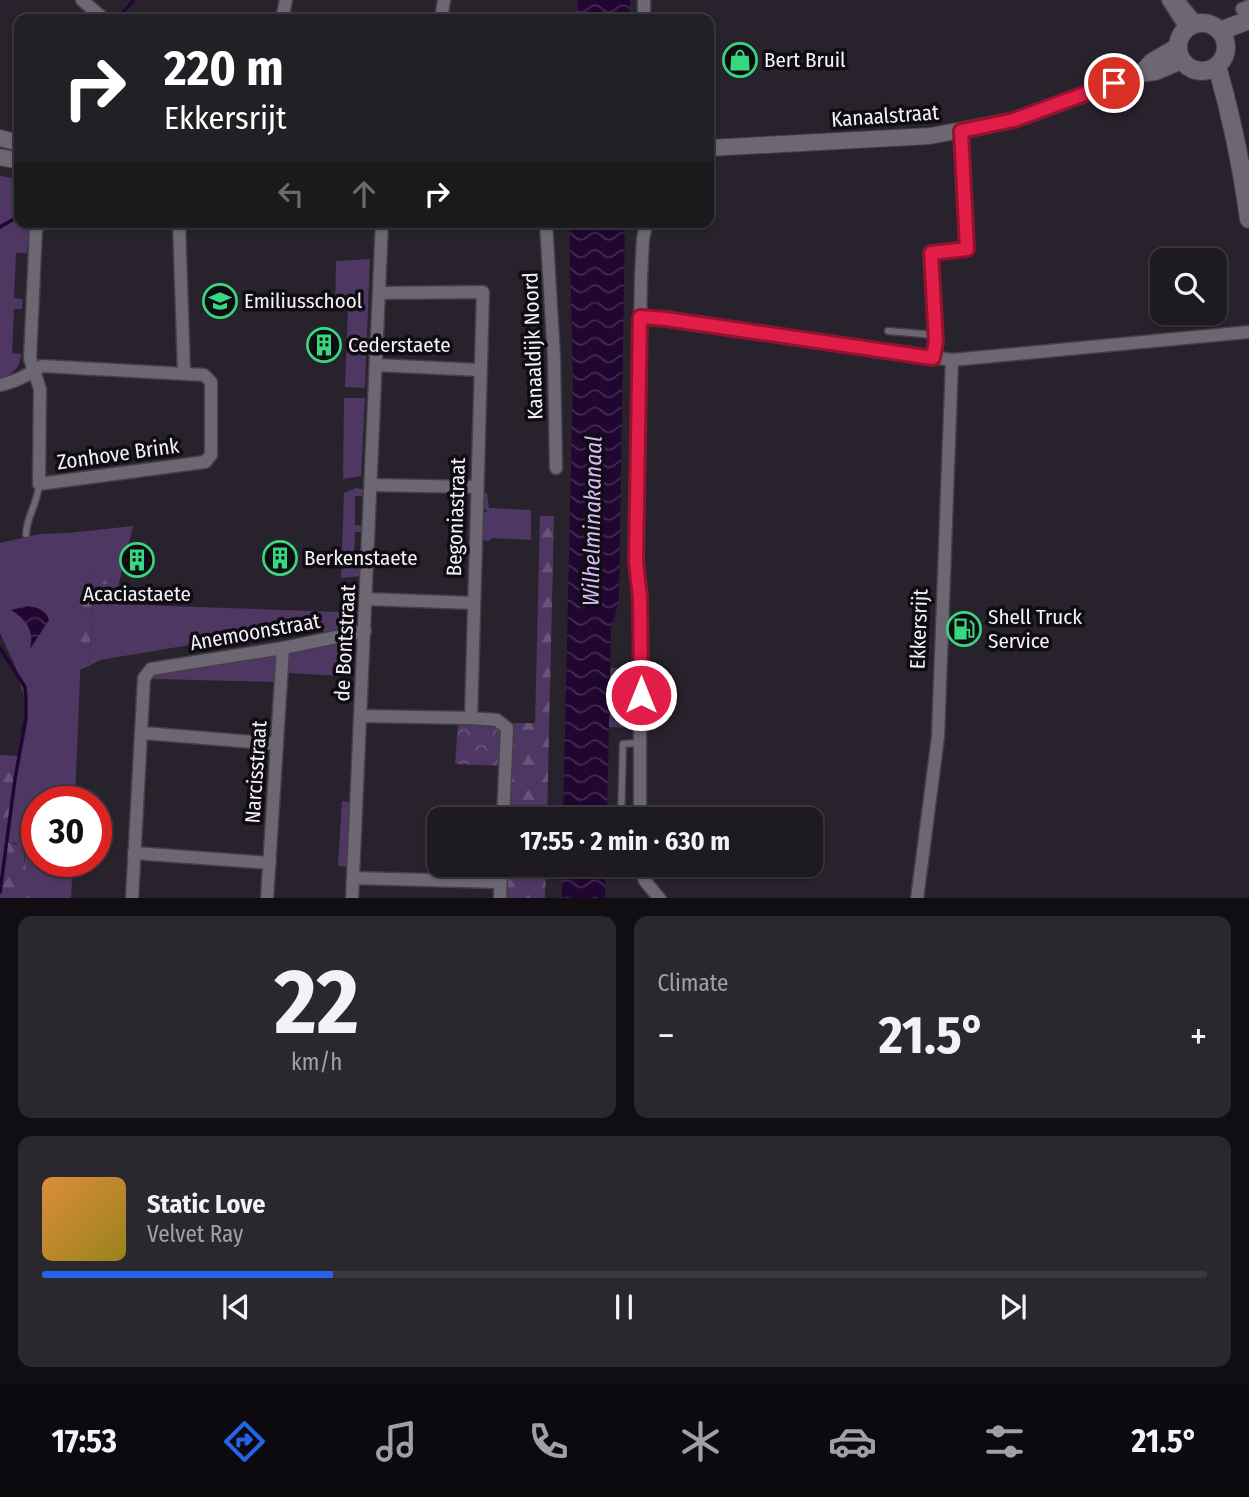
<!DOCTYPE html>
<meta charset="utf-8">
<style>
body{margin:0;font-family:"Fira Sans Condensed",sans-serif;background:#2b272f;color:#f1f3f6;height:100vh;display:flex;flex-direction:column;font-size:26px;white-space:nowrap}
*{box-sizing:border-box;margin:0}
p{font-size:23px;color:#a1a1a5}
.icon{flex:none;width:38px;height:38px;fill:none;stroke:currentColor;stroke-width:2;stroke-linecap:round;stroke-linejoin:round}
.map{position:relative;height:898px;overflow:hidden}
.side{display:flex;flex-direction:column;gap:18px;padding:18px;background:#100e13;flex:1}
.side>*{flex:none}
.top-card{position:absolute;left:14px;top:14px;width:700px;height:214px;border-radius:14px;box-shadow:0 2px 5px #0004,0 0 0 2px #3c3840;background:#202124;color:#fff;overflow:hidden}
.tools{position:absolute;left:1150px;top:248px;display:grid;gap:14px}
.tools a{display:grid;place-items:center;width:77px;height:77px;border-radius:14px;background:#1e1a22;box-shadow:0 2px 5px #0004,0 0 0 2px #3c3840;font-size:35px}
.speed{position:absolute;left:21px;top:786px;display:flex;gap:14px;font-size:35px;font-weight:700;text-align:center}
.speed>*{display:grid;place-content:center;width:91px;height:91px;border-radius:50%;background:#1e1a22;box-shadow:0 2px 5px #0004,0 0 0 2px #3c3840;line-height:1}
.speed .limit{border:10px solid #d22;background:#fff;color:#111}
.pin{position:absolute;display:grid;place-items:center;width:60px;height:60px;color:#fff;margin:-30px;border:4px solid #fff;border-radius:50%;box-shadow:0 2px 7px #0007}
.me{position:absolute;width:77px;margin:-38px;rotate:0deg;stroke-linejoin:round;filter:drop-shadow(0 0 5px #0008)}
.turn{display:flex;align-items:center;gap:24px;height:147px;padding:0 35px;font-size:32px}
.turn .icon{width:91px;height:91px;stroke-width:2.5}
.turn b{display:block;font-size:49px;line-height:60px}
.lanes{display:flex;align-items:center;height:66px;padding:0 35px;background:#0003;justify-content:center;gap:35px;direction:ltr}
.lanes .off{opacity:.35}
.big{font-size:52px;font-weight:700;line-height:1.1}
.side .widget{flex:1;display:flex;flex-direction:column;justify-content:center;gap:10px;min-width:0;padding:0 24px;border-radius:14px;background:#2b272f}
.side .dial{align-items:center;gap:0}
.dial b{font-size:91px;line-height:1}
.song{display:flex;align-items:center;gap:21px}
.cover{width:84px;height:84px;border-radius:10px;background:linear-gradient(135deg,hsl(30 70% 55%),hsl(50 70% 35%))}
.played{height:7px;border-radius:4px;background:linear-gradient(90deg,#2563eb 25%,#3c3840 25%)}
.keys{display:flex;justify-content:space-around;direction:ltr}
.heat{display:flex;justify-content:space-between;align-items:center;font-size:38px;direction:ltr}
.side .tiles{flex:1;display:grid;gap:18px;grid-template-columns:1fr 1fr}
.widget:last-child{grid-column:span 2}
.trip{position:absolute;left:427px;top:807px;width:396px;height:70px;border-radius:14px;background:#1e1a22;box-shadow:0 2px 5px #0004,0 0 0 2px #3c3840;font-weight:700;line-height:70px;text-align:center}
.menu{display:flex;height:112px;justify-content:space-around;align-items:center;background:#0c0a0e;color:#a1a1a5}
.menu .icon{width:49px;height:49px}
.menu .active{color:#2563eb}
.menu b{font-size:32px;color:#f1f3f6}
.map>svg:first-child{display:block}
.grass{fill:#4e3762}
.forest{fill:url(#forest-firs)}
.park{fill:url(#park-crowns)}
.water{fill:url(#water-waves)}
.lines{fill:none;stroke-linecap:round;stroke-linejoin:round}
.stream{stroke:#200631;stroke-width:3.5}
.service-casing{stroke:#433f47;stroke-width:9}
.minor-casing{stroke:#433f47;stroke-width:15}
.tertiary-casing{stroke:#433f47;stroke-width:18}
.secondary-casing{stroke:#433f47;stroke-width:20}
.service{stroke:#6d6673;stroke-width:6}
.minor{stroke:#6d6673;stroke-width:12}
.tertiary{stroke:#6d6673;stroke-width:16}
.secondary{stroke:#6d6673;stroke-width:18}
.route-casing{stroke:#92132f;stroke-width:18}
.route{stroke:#e11d48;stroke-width:12}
.labels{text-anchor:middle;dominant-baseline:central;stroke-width:7;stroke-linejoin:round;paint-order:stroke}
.poi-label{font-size:21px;fill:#f5f2f9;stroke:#0f0d12;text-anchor:start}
.street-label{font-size:21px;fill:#f5f2f9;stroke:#0f0d12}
.water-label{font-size:23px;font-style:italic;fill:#d8b9f5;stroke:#0f0d12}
</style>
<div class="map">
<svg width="1249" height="899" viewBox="0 0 1249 899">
<defs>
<pattern id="forest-firs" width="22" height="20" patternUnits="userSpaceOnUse" patternTransform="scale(1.75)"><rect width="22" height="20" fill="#4e3762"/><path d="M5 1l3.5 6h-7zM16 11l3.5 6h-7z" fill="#685479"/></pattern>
<pattern id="park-crowns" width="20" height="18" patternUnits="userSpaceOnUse" patternTransform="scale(1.75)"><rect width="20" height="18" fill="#4e3762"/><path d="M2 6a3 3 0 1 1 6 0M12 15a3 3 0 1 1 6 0" fill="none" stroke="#685479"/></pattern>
<pattern id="water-waves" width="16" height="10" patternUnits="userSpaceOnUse" patternTransform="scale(1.75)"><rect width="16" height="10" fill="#200631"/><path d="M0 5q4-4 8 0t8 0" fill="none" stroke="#412b50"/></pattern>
</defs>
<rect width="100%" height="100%" fill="#28222d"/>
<g class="grass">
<path d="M 0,176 L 19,179 L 19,222 L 30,222 L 27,253 L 16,253 L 14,298 L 23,299 L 22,309 L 14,309 L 12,353 L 21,354 C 20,368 13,374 0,379 Z"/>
<polygon points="370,259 365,388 345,387 348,308 335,307 336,261"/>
<polygon points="344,398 365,398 361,476 343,479"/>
<polygon points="356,488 366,490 366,496 355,496 355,525 365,526 364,532 355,532 354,562 363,563 362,576 341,578 344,493"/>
<polygon points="481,493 487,493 489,508 531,510 531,540 491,538 490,541 479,540 480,512 487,512 487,510 480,509"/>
<polygon points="133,526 114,604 340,612 338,629 324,633 322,623 100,660 89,666 94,584 109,558 84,579 75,801 37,802 37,861 73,861 71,898 29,898 25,882 25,853 16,843 6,842 13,783 24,739 26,715 24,698 16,668 0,633 0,543 39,534 68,533"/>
<polygon points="345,640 344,676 287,673 287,658 290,650"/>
<polygon points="276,655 275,682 153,679 153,672"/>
<polygon points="342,801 351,802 348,867 338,866"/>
</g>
<g class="forest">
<polygon points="540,516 554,516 547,819 507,819 503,723 535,723"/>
<polygon points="109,557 108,584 94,584 89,666 79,670 84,579"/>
<polygon points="610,668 637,669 636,728 609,727"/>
<polygon points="0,755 19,756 6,841 23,847 29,898 0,898"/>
<polygon points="505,865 546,865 545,898 505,899"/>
</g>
<polygon class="park" points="458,724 493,726 502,733 501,766 455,764"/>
<g class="water">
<polygon points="578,0 630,0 629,19 576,19"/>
<polygon points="569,222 625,222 619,600 611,628 607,819 563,819 573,380"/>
<path d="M 27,606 C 37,607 46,610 49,620 L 30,649 C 35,631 26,619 11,610 Z"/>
<polygon points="562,865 606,865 605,898 562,898"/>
</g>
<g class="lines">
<g class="stream">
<polyline points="124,11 134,0"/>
<polyline points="0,227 19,216"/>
<polyline points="0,648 25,687 26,700 26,718 15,779 0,892"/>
</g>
<g class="service-casing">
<g id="service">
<polyline points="888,331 936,335"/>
<polyline points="933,358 936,341 931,253 966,249 961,133"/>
<path d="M 26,534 C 27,515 38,503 39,484"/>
<polyline points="621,819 623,744 639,743"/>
</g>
</g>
<g class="minor-casing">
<g id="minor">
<polyline points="82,0 104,19"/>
<polyline points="644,0 644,19"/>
<polyline points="1168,0 1186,28"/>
<polyline points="1178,0 1197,24"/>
<polyline points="1242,9 1249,6"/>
<polyline points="282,19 286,0"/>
<polyline points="441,19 444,0"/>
<polyline points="179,222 184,372"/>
<polyline points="546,222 554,358 556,468"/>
<polyline points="379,293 483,292 471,718"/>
<polyline points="640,317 666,319 952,360 1249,332"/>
<polyline points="376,365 480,370"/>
<path d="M 0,385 C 16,382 29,374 42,366 L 204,375 L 211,382 L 211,455 L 205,462 L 39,484 L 40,389 L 30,359 L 36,228 L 44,222"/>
<polyline points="372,485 476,487"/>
<polyline points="366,599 473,603"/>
<polyline points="361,716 471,718 497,720 507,728 503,819"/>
<polyline points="143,733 277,744"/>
<polyline points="640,819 640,598 636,561 641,277 643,239 647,222"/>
<polyline points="134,853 270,863"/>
<polyline points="640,864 645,881 660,899"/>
<polyline points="353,878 500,882"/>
<polyline points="132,899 144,678 151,669 283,648 365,631"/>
<polyline points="267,899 283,648"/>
<polyline points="352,899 382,222"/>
<polyline points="500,899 501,864"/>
<polyline points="917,899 938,737 952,360"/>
</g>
</g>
<g class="tertiary-casing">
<g id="tertiary">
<polyline points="1140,74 1152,61 1178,46"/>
<polyline points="0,138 19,143"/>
<polyline points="709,148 930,136 1014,120 1140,74 1156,72 1182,61"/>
<polyline points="0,157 19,161"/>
</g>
</g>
<g class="secondary-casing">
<g id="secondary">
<circle cx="1202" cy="47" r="24"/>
<polyline points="1220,31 1249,20"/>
<path d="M 1217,66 C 1231,115 1242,167 1249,219"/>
</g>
</g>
<use href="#service" class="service"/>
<use href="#minor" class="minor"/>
<use href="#tertiary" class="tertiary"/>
<use href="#secondary" class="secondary"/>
</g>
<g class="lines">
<g class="route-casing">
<polyline id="route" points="641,695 640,598 636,561 640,317 666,319 933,358 936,341 931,253 967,249 961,131 1014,120 1114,83"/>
</g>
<use href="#route" class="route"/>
</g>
<defs>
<g id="shop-ring" transform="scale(1.75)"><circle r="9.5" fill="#0f0d12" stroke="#37d880" stroke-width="1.5"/><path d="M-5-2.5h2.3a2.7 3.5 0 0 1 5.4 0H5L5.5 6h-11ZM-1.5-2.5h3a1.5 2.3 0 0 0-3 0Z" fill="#37d880"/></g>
<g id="school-ring" transform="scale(1.75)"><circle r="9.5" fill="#0f0d12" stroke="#37d880" stroke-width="1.5"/><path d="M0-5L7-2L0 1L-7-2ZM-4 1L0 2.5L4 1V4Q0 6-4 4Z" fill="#37d880"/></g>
<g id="building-ring" transform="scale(1.75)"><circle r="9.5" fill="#0f0d12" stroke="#37d880" stroke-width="1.5"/><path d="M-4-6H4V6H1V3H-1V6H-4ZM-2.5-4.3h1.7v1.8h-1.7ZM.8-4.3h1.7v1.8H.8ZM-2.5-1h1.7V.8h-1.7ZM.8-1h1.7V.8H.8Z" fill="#37d880"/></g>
<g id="fuel-ring" transform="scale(1.75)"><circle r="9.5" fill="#0f0d12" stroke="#37d880" stroke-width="1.5"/><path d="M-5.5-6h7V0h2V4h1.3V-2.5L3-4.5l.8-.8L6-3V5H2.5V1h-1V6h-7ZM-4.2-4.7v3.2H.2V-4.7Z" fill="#37d880"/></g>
</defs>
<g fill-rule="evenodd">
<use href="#shop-ring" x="740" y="60"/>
<use href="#school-ring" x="220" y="301"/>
<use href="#building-ring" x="324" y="345"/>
<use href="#building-ring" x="280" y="558"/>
<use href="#building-ring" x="137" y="560"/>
<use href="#fuel-ring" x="964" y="629"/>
</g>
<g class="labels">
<g class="poi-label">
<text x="764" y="60">Bert Bruil</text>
<text x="244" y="301">Emiliusschool</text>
<text x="348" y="345">Cederstaete</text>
<text x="304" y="558">Berkenstaete</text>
<text x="137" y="594" text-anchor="middle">Acaciastaete</text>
<text x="988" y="617">Shell Truck<tspan x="988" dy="24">Service</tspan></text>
</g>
<g class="street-label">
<text transform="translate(885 116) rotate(-4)">Kanaalstraat</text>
<text transform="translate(533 346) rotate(-92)">Kanaaldijk Noord</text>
<text transform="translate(118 454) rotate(-8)">Zonhove Brink</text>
<text transform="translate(456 517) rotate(-88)">Begoniastraat</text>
<text transform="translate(919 629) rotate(-88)">Ekkersrijt</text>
<text transform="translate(255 632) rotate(-10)">Anemoonstraat</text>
<text transform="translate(345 643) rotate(-87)">de Bontstraat</text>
<text transform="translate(256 772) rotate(-86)">Narcisstraat</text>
</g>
<g class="water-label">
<text transform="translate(592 521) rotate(-89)">Wilhelminakanaal</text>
</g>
</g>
</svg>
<div class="tools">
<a><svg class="icon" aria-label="search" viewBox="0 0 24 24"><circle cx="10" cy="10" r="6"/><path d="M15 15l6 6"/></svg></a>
</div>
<div class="speed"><div class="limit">30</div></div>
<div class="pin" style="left:1114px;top:83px;background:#d93025"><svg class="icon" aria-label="arrive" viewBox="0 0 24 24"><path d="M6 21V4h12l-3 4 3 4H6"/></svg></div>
<svg class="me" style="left:641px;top:695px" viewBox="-20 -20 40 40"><circle r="17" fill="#e11d48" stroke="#fff" stroke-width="3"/><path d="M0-11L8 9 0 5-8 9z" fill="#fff"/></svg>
<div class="trip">17:55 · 2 min · 630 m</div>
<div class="top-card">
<div class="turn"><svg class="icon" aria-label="right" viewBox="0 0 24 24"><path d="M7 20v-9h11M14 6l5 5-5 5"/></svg><div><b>220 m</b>Ekkersrijt</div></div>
<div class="lanes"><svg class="icon off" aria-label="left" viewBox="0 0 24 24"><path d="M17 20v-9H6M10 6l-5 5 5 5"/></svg><svg class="icon off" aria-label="ahead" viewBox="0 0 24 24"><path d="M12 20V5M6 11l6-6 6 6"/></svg><svg class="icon" aria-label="right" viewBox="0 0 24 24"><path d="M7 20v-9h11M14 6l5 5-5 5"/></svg></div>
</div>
</div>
<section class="side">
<div class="tiles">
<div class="widget dial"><b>22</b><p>km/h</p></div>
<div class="widget"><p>Climate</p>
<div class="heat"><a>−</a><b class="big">21.5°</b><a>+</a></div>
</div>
<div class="widget">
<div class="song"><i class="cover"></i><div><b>Static Love</b><p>Velvet Ray</p></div></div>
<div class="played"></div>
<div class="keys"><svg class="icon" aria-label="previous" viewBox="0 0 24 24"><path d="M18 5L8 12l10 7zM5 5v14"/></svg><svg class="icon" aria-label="pause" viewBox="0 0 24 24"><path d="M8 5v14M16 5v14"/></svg><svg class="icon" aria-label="next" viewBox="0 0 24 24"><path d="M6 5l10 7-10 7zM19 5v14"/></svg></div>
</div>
</div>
</section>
<nav class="menu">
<b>17:53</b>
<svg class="icon active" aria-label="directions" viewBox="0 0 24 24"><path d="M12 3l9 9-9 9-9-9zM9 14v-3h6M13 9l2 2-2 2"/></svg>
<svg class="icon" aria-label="music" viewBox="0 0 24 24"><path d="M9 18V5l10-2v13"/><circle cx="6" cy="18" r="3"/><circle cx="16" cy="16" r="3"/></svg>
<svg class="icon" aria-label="phone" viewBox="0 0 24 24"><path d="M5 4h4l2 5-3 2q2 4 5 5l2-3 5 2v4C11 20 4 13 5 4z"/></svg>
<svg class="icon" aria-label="climate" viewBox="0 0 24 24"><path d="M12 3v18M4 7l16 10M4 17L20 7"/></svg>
<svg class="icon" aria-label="car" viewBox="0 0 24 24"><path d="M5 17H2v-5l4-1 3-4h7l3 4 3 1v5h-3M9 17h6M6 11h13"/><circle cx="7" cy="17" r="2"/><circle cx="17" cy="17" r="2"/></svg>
<svg class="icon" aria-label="filters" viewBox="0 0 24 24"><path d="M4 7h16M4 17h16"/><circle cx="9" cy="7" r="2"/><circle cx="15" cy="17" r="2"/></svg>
<b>21.5°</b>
</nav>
